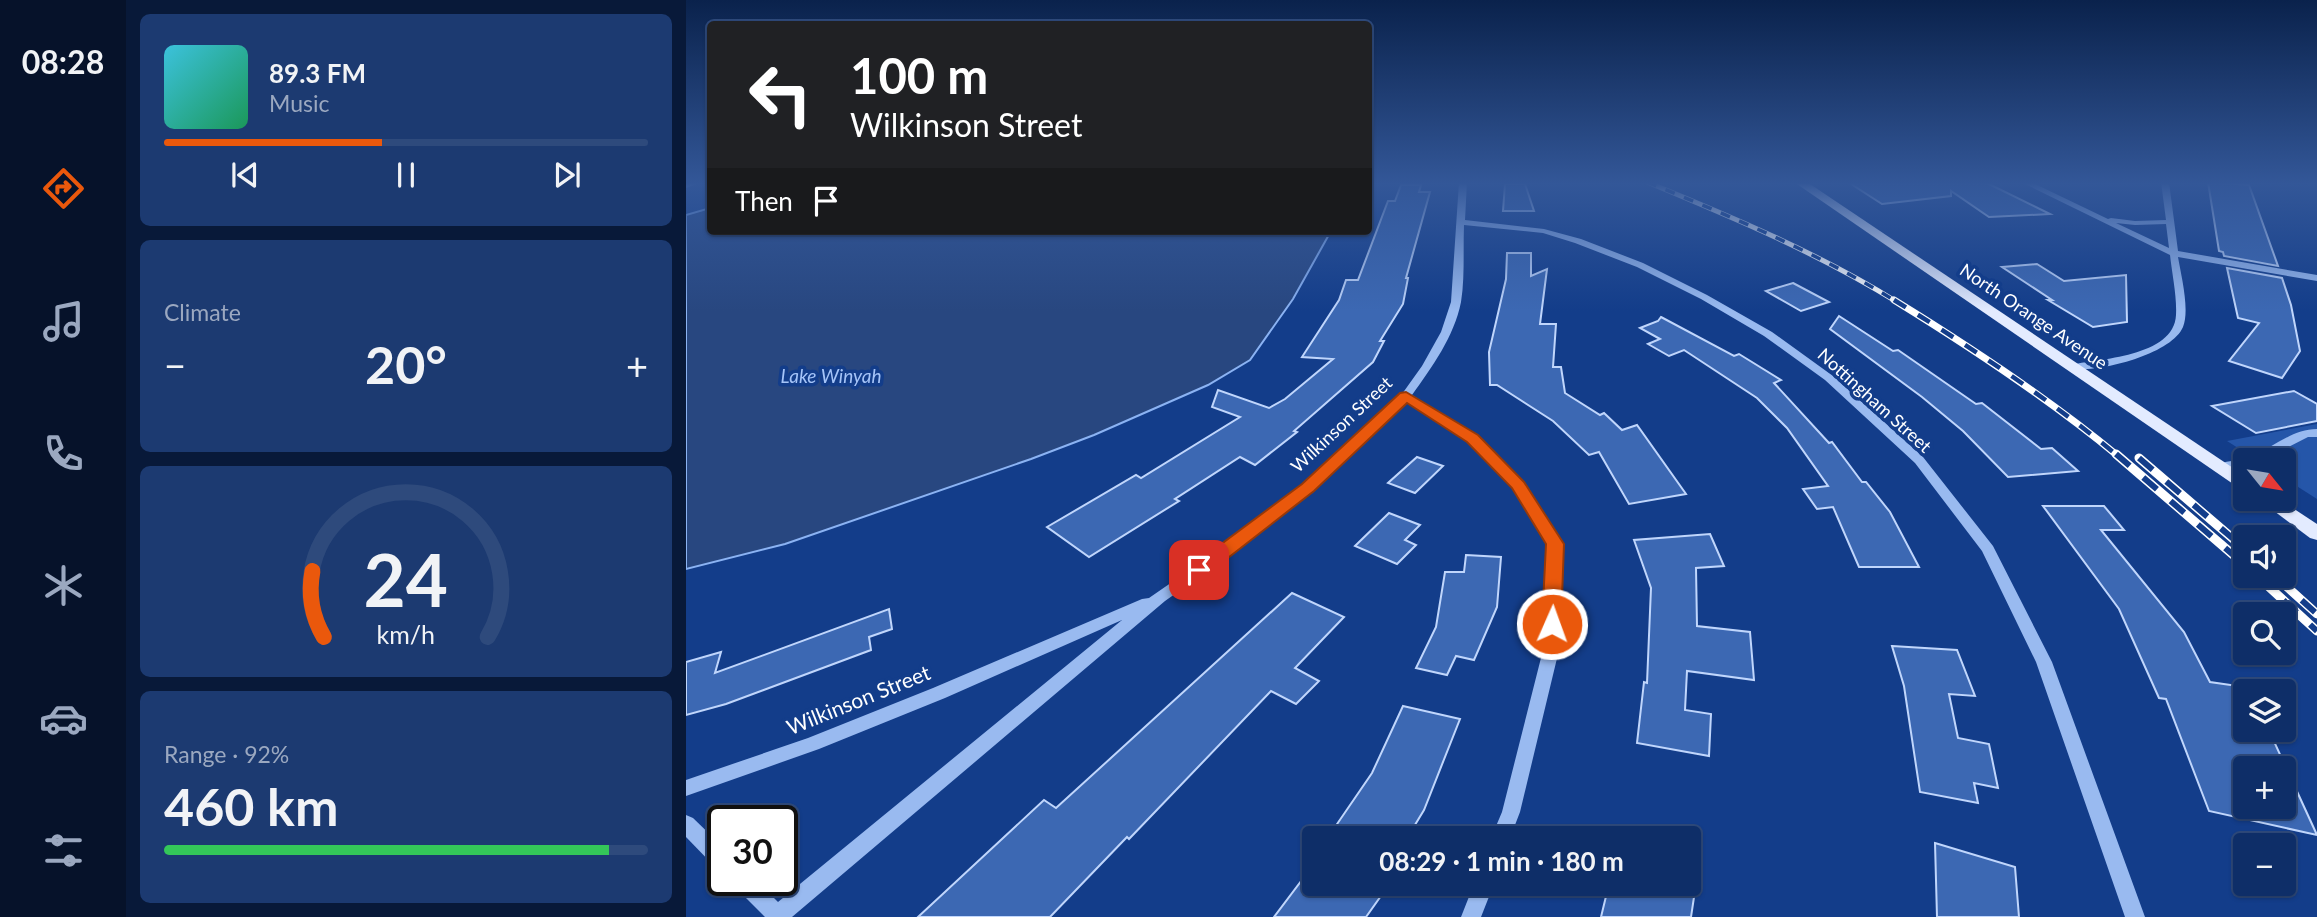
<!DOCTYPE html>
<meta charset="utf-8">
<style>
body{margin:0;font-family:Lato,sans-serif;background:#1c3a71;color:#f1f3f6;height:100vh;display:flex;flex-direction:column;font-size:26px;white-space:nowrap}
*{box-sizing:border-box;margin:0}
p{font-size:23px;color:#9ba8c0}
.icon{flex:none;width:38px;height:38px;fill:none;stroke:currentColor;stroke-width:2;stroke-linecap:round;stroke-linejoin:round}
.map{position:relative;flex:1;overflow:hidden}
.side{display:flex;flex-direction:column;gap:14px;padding:14px;background:#081939;width:560px}
.side>*{flex:none}
.banner{position:absolute;left:21px;top:21px;width:665px;height:214px;border-radius:7px;box-shadow:0 2px 5px #0004,0 0 0 2px #2e4a7c;background:#202124;color:#fff;overflow:hidden}
.needle{width:46px;rotate:120deg}
.fabs{position:absolute;left:1547px;top:448px;display:grid;gap:14px}
.fabs a{display:grid;place-items:center;width:63px;height:63px;border-radius:7px;background:#0e2e68;box-shadow:0 2px 5px #0004,0 0 0 2px #2e4a7c;font-size:35px}
.speed{position:absolute;left:21px;top:805px;display:flex;gap:14px;font-size:35px;font-weight:700;text-align:center}
.speed>*{display:grid;place-content:center;width:91px;height:91px;border-radius:50%;background:#0e2e68;box-shadow:0 2px 5px #0004,0 0 0 2px #2e4a7c;line-height:1}
.speed .limit{border:4px solid #111;border-radius:10px;background:#fff;color:#111}
.pin{position:absolute;display:grid;place-items:center;width:60px;height:60px;color:#fff;margin:-30px;border-radius:14px;box-shadow:0 4px 10px #0006}
.me{position:absolute;width:77px;margin:-38px;rotate:2deg;stroke-linejoin:round;filter:drop-shadow(0 0 5px #0008)}
.turn{display:flex;align-items:center;gap:24px;height:147px;padding:0 28px;font-size:32px}
.turn .icon{width:91px;height:91px;stroke-width:2.5}
.turn b{display:block;font-size:49px;line-height:60px}
.then{display:flex;align-items:center;height:66px;padding:0 28px;background:#0003;gap:14px;font-size:26px}
.big{font-size:52px;font-weight:700;line-height:1.1}
.side .tile{flex:1;display:flex;flex-direction:column;justify-content:center;gap:10px;min-width:0;padding:0 24px;border-radius:10px;background:#1c3a71}
.side .dial{align-items:center;gap:0}
.dial svg{height:182px;overflow:visible;fill:none;stroke:#2e4a7c;stroke-width:7;stroke-linecap:round;text-anchor:middle}
.dial text{fill:#f1f3f6;stroke:none}
.song{display:flex;align-items:center;gap:21px}
.cover{width:84px;height:84px;border-radius:10px;background:linear-gradient(135deg,hsl(190 70% 55%),hsl(150 70% 35%))}
.played{height:7px;border-radius:4px;background:linear-gradient(90deg,#ea580c 45%,#2e4a7c 45%)}
.keys{display:flex;justify-content:space-around;direction:ltr}
.heat{display:flex;justify-content:space-between;align-items:center;font-size:38px;direction:ltr}
.charge{height:10px;border-radius:5px;background:linear-gradient(90deg,#34c759 92%,#2e4a7c 0)}
.trip{position:absolute;left:616px;top:826px;width:399px;height:70px;border-radius:7px;background:#0e2e68;box-shadow:0 2px 5px #0004,0 0 0 2px #2e4a7c;font-weight:700;line-height:70px;text-align:center}
main{display:flex;flex:1;min-height:0}
.tabs{display:flex;flex-direction:column;width:126px;justify-content:space-around;align-items:center;background:#06122a;color:#9ba8c0}
.tabs .icon{width:49px;height:49px}
.tabs .active{color:#ea580c}
.tabs b{font-size:32px;color:#f1f3f6}
.map>svg:first-child{display:block}
.green{fill:#2556a9}
.water{fill:#284780;stroke:#8bb3f3;stroke-width:2}
.building{fill:#3c68b3;stroke:#c0d6fc;stroke-width:2;fill-rule:evenodd}
.lines{fill:none;stroke-linecap:round;stroke-linejoin:round}
.minor{fill:#99baf0;fill-rule:evenodd}
.major{fill:#e3ebff;fill-rule:evenodd}
.rail-far2-casing{stroke:#fff;stroke-width:5}
.rail-far1-casing{stroke:#fff;stroke-width:7}
.rail-casing{stroke:#fff;stroke-width:9}
.rail-far2{stroke:#133d8a;stroke-width:3.5;stroke-dasharray:10;stroke-linecap:butt}
.rail-far1{stroke:#133d8a;stroke-width:4.5;stroke-dasharray:14;stroke-linecap:butt}
.rail{stroke:#133d8a;stroke-width:6;stroke-dasharray:18;stroke-linecap:butt}
.route{fill:#ea580c;stroke:#983908;stroke-width:2}
.labels{text-anchor:middle;dominant-baseline:central;stroke-width:7;stroke-linejoin:round;paint-order:stroke}
.street-label{font-size:18px;fill:#fff;stroke:#133d8a}
.water-label{font-size:19px;font-style:italic;fill:#a5c4f8;stroke:#133d8a}
.near-street-label{font-size:21px;fill:#fff;stroke:#133d8a}
</style>
<main>
<nav class="tabs">
<b>08:28</b>
<svg class="icon active" aria-label="directions" viewBox="0 0 24 24"><path d="M12 3l9 9-9 9-9-9zM9 14v-3h6M13 9l2 2-2 2"/></svg>
<svg class="icon" aria-label="music" viewBox="0 0 24 24"><path d="M9 18V5l10-2v13"/><circle cx="6" cy="18" r="3"/><circle cx="16" cy="16" r="3"/></svg>
<svg class="icon" aria-label="phone" viewBox="0 0 24 24"><path d="M5 4h4l2 5-3 2q2 4 5 5l2-3 5 2v4C11 20 4 13 5 4z"/></svg>
<svg class="icon" aria-label="climate" viewBox="0 0 24 24"><path d="M12 3v18M4 7l16 10M4 17L20 7"/></svg>
<svg class="icon" aria-label="car" viewBox="0 0 24 24"><path d="M5 17H2v-5l4-1 3-4h7l3 4 3 1v5h-3M9 17h6M6 11h13"/><circle cx="7" cy="17" r="2"/><circle cx="17" cy="17" r="2"/></svg>
<svg class="icon" aria-label="filters" viewBox="0 0 24 24"><path d="M4 7h16M4 17h16"/><circle cx="9" cy="7" r="2"/><circle cx="15" cy="17" r="2"/></svg>
</nav>
<section class="side">
<div class="tile">
<div class="song"><i class="cover"></i><div><b>89.3 FM</b><p>Music</p></div></div>
<div class="played"></div>
<div class="keys"><svg class="icon" aria-label="previous" viewBox="0 0 24 24"><path d="M18 5L8 12l10 7zM5 5v14"/></svg><svg class="icon" aria-label="pause" viewBox="0 0 24 24"><path d="M8 5v14M16 5v14"/></svg><svg class="icon" aria-label="next" viewBox="0 0 24 24"><path d="M6 5l10 7-10 7zM19 5v14"/></svg></div>
</div>
<div class="tile"><p>Climate</p>
<div class="heat"><a>−</a><b class="big">20°</b><a>+</a></div>
</div>
<div class="tile dial"><svg viewBox="0 0 100 80">
<path d="M14 69A42 42 0 1 1 86 69"/>
<path d="M14 69A42 42 0 0 1 9 40" stroke="#ea580c"/>
<text x="50" y="56" font-size="32" font-weight="700">24</text>
<text x="50" y="72" font-size="11">km/h</text>
</svg></div>
<div class="tile"><p>Range · 92%</p><b class="big">460 km</b><div class="charge"></div></div>
</section>
<div class="map">
<svg width="1631" height="917" viewBox="0 0 1631 917">
<rect width="100%" height="100%" fill="#133d8a"/>
<polygon class="green" points="1631,424 1631,499 1598,478 1598,460 1571,460 1541,441"/>
<polygon class="water" points="24,208 24,231 645,231 607,299 564,360 522,385 408,435 345,459 99,544 0,569 0,215"/>
<g class="building">
<polygon points="1162,182 1299,182 1364,214 1303,217 1265,191 1265,196 1196,204"/>
<polygon points="1522,182 1563,185 1592,266 1538,256 1537,252 1533,251"/>
<polygon points="819,184 839,184 848,211 817,211"/>
<polygon points="715,185 735,185 733,192 744,192 720,278 722,278 717,304 694,341 698,341 687,362 608,431 611,432 569,465 554,457 489,499 493,501 403,557 361,527 450,475 455,478 554,417 526,407 532,390 583,408 599,399 647,359 616,357 653,300 660,280 672,280 702,201 709,201"/>
<polygon points="821,253 845,253 845,276 861,269 854,324 870,324 867,367 875,367 879,393 914,415 918,413 936,430 951,425 1000,494 943,504 913,452 903,455 867,421 811,385 804,385 803,352 820,279"/>
<polygon points="1351,264 1378,281 1440,275 1441,322 1407,327 1362,300 1366,300 1316,267"/>
<polygon points="1541,268 1596,278 1605,305 1614,351 1596,378 1543,361 1573,323 1552,318"/>
<polygon points="1107,283 1143,302 1115,311 1080,291"/>
<polygon points="1153,316 1207,351 1212,350 1290,404 1296,403 1355,449 1366,448 1392,471 1322,477 1277,431 1236,397 1144,329"/>
<polygon points="975,317 1048,356 1053,354 1095,380 1088,383 1143,443 1146,442 1176,482 1180,482 1204,512 1233,567 1173,567 1147,507 1131,509 1117,489 1142,486 1101,428 1071,398 998,350 983,356 962,344 974,339 954,328 972,321"/>
<polygon points="1608,391 1631,404 1631,421 1570,433 1526,406"/>
<polygon points="731,457 757,466 729,493 702,483"/>
<path d="M 1357,506 L 1418,506 L 1438,530 L 1415,530 L 1498,632 L 1524,682 L 1559,687 L 1559,731 L 1586,737 L 1631,835 L 1523,811 L 1480,699 L 1473,698 L 1433,609 ZM 1559,768 L 1598,768 L 1598,807 L 1559,807 Z"/>
<polygon points="703,513 734,525 719,540 730,545 711,564 669,546"/>
<polygon points="1024,534 1038,566 1010,568 1011,626 1064,632 1068,680 1001,671 999,710 1025,714 1023,756 951,743 958,682 961,683 965,588 948,540"/>
<polygon points="780,555 815,557 811,607 788,660 770,656 761,675 730,668 750,627 759,572 778,572"/>
<polygon points="606,593 658,617 609,668 633,681 610,704 585,691 443,839 441,837 364,917 232,917 358,800 370,808"/>
<polygon points="203,609 206,629 183,637 185,650 40,704 0,715 0,662 35,652 29,673"/>
<polygon points="1206,646 1271,650 1289,696 1263,694 1272,738 1303,744 1312,788 1288,783 1292,803 1234,792 1218,686"/>
<polygon points="717,706 774,719 738,810 721,838 671,838 649,827 686,773"/>
<polygon points="1249,843 1329,867 1333,917 1251,917"/>
<polygon points="628,864 628,884 682,884 697,893 680,917 588,917"/>
<polygon points="923,884 1010,884 1005,917 915,917"/>
</g>
<g class="lines">
<g class="minor">
<polygon points="4,182 16,182 0,188 0,184"/>
<path d="M 773,182 L 781,182 L 779,220 L 858,229 L 895,239 L 957,263 L 1021,295 L 1086,332 L 1147,376 L 1237,457 L 1307,546 L 1366,662 L 1459,917 L 1439,917 L 1350,662 L 1296,551 L 1229,463 L 1139,380 L 1078,336 L 1015,299 L 951,267 L 889,243 L 857,233 L 778,225 C 777,250 779,278 775,302 C 768,337 746,367 726,395 L 791,436 L 837,482 L 876,544 L 873,650 L 834,812 L 824,838 L 805,838 L 816,812 L 857,650 L 862,544 L 827,487 L 783,442 L 721,401 L 627,490 L 557,546 L 479,601 L 106,917 L 79,917 L 49,887 L 46,880 L 70,880 L 92,902 L 436,620 L 259,698 L 133,749 L 0,796 L 0,780 L 122,738 L 247,688 L 456,599 L 463,598 L 547,540 L 617,484 L 716,394 L 736,366 L 755,332 L 765,302 Z"/>
<path d="M 1335,182 L 1345,182 L 1422,219 L 1425,218 L 1449,221 L 1480,220 L 1475,182 L 1483,182 L 1492,251 L 1631,275 L 1631,281 L 1492,257 C 1495,275 1504,310 1497,327 C 1485,355 1411,373 1383,369 L 1382,367 L 1383,365 C 1412,359 1488,357 1490,315 C 1491,296 1486,274 1484,255 ZM 1430,223 L 1449,225 L 1480,224 L 1483,248 Z"/>
<path d="M 1631,429 L 1631,437 L 1622,437 L 1577,460 L 1559,460 L 1559,466 L 1534,471 L 1528,467 C 1537,460 1554,461 1564,457 C 1587,448 1606,429 1631,429 Z"/>
<polygon points="0,815 7,818 37,847 37,870 30,868 0,837"/>
<polygon points="788,884 808,884 795,917 775,917"/>
</g>
<g class="major">
<polygon points="1108,182 1121,182 1559,476 1559,490 1553,488"/>
<polygon points="1572,499 1593,499 1631,524 1631,540 1624,538"/>
</g>
<g class="rail-far2-casing">
<path id="rail-far2" d="M 961,182 C 1046,217 1132,253 1211,302"/>
</g>
<g class="rail-far1-casing">
<path id="rail-far1" d="M 1208,300 C 1286,348 1362,398 1432,456"/>
</g>
<g class="rail-casing">
<g id="rail">
<polyline points="1430,454 1559,565"/>
<polyline points="1453,458 1559,549"/>
<polyline points="1571,576 1631,631"/>
<polyline points="1589,576 1631,614"/>
</g>
</g>
<use href="#rail-far2" class="rail-far2"/>
<use href="#rail-far1" class="rail-far1"/>
<use href="#rail" class="rail"/>
</g>
<linearGradient id="sky" x2="0" y2="1"><stop stop-color="#0a224c"/><stop offset="0.59" stop-color="#335798"/><stop offset="1" stop-color="#335798" stop-opacity="0"/></linearGradient>
<rect width="1631" height="311" fill="url(#sky)"/>
<polygon class="route" points="720,392 792,435 838,482 878,544 875,624 873,629 866,631 859,629 856,624 860,544 826,488 781,442 721,403 628,491 520,575 507,575 504,570 507,565 616,484 714,393"/>
<g class="labels">
<g class="street-label">
<text transform="translate(1348 316) rotate(34)">North Orange Avenue</text>
<text transform="translate(1189 400) rotate(42)">Nottingham Street</text>
<text transform="translate(655 424) rotate(-43)">Wilkinson Street</text>
</g>
<g class="water-label">
<text x="145" y="375">Lake Winyah</text>
</g>
<g class="near-street-label">
<text transform="translate(172 699) rotate(-22)">Wilkinson Street</text>
</g>
</g>
</svg>
<div class="fabs">
<a><svg class="needle" viewBox="-14 -14 28 28"><path d="M0-13l5 13h-10z" fill="#e53935"/><path d="M0 13l5-13h-10z" fill="#9ba8c0"/></svg></a>
<a><svg class="icon" aria-label="sound" viewBox="0 0 24 24"><path d="M4 9h4l5-4v14l-5-4H4zM17 9q2 3 0 6"/></svg></a>
<a><svg class="icon" aria-label="search" viewBox="0 0 24 24"><circle cx="10" cy="10" r="6"/><path d="M15 15l6 6"/></svg></a>
<a><svg class="icon" aria-label="layers" viewBox="0 0 24 24"><path d="M12 4l9 5-9 5-9-5zM3 14l9 5 9-5"/></svg></a>
<a>+</a>
<a>−</a>
</div>
<div class="speed"><div class="limit">30</div></div>
<div class="pin" style="left:513px;top:570px;background:#d93025"><svg class="icon" aria-label="arrive" viewBox="0 0 24 24"><path d="M6 21V4h12l-3 4 3 4H6"/></svg></div>
<svg class="me" style="left:866px;top:624px" viewBox="-20 -20 40 40"><circle r="17" fill="#ea580c" stroke="#fff" stroke-width="3"/><path d="M0-11L8 9 0 5-8 9z" fill="#fff"/></svg>
<div class="trip">08:29 · 1 min · 180 m</div>
<div class="banner">
<div class="turn"><svg class="icon" aria-label="left" viewBox="0 0 24 24"><path d="M17 20v-9H6M10 6l-5 5 5 5"/></svg><div><b>100 m</b>Wilkinson Street</div></div>
<div class="then">Then<svg class="icon" aria-label="arrive" viewBox="0 0 24 24"><path d="M6 21V4h12l-3 4 3 4H6"/></svg></div>
</div>
</div>
</main>
